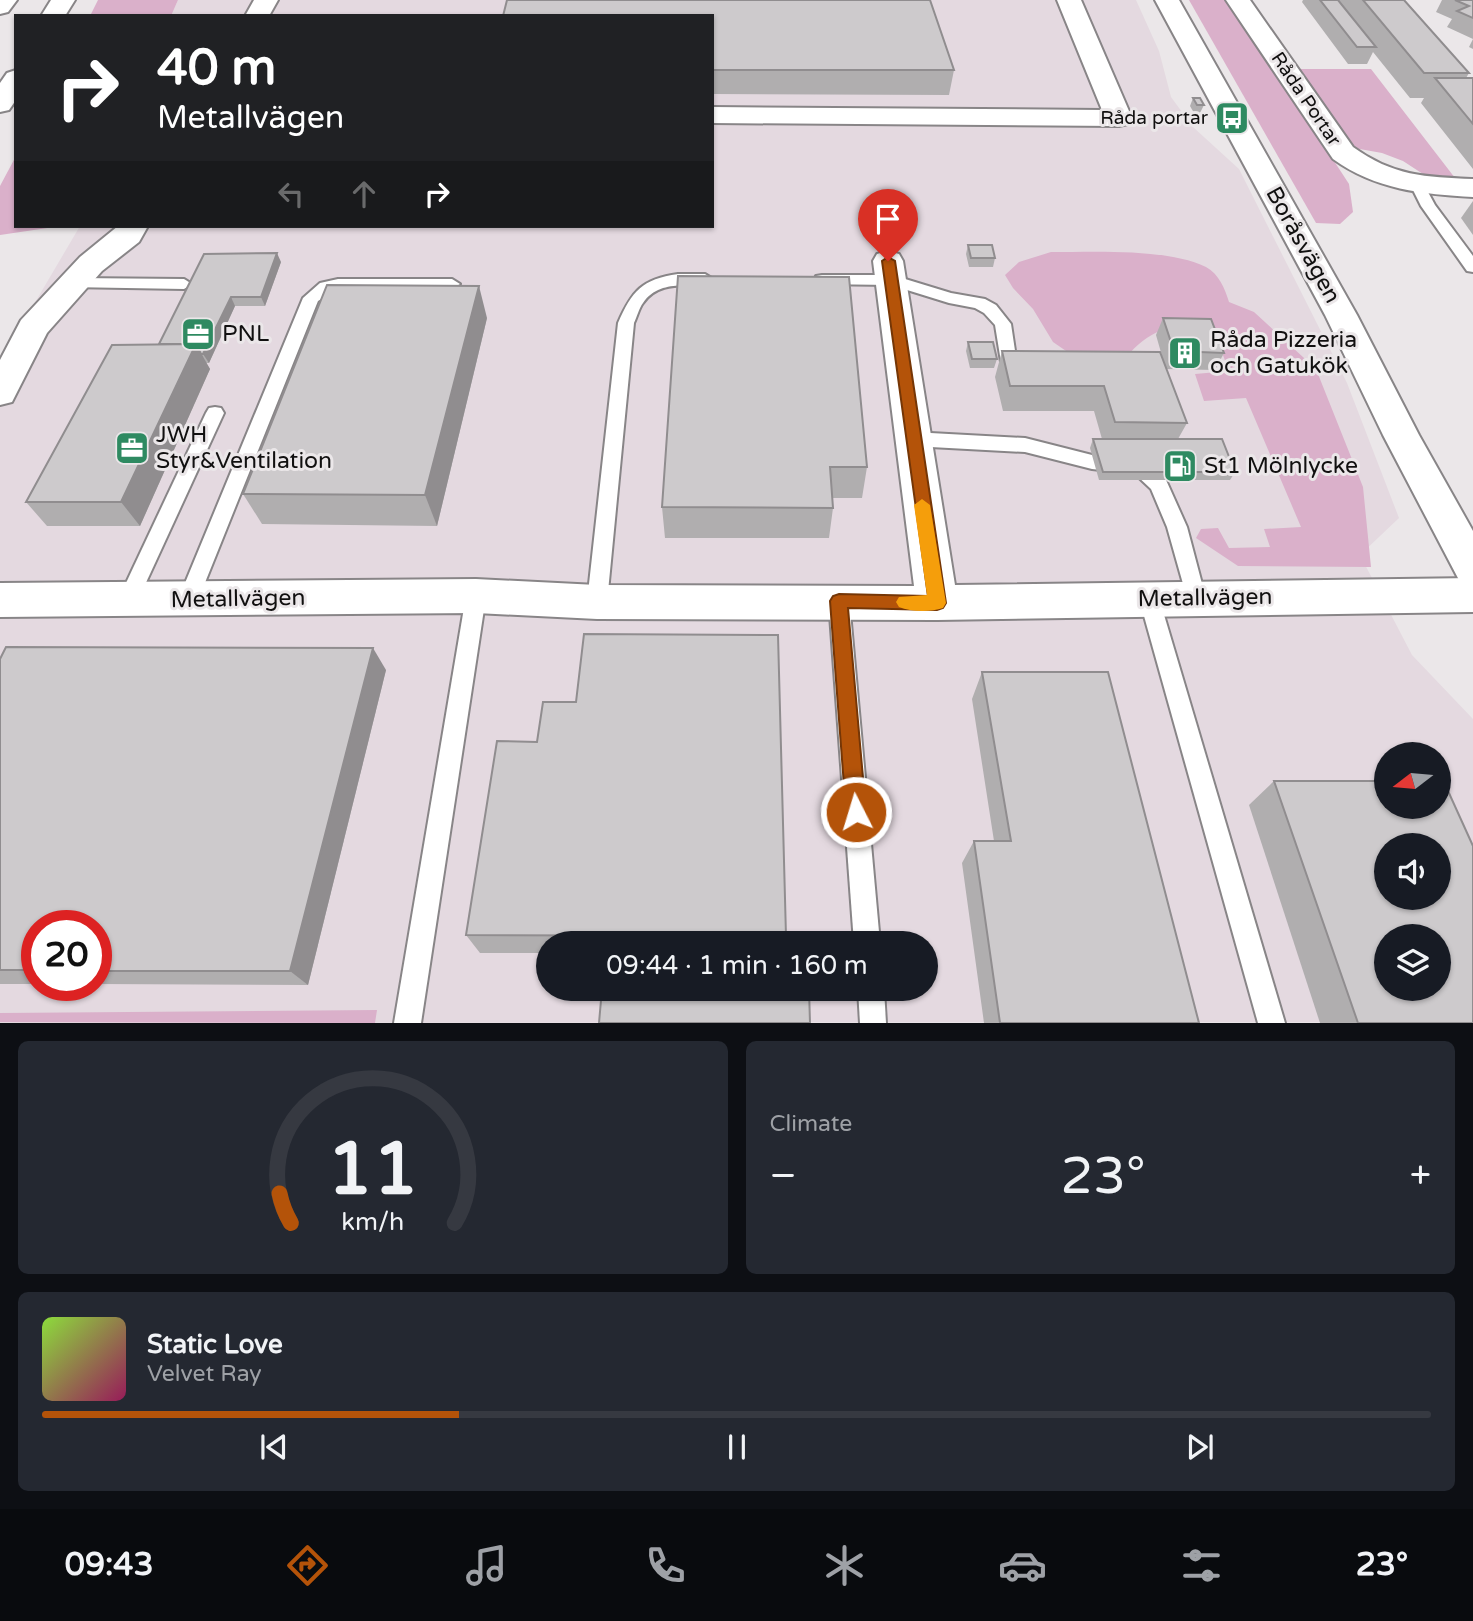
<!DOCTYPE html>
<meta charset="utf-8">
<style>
body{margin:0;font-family:"Varela Round",sans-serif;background:#242831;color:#f1f3f6;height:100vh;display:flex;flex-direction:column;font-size:26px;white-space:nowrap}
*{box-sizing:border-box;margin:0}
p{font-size:23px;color:#9ea1a6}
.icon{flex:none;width:38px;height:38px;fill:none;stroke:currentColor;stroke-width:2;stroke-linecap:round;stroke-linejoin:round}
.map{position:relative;height:1023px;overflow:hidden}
.side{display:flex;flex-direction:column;gap:18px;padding:18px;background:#0d0f14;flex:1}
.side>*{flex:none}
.hud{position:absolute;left:14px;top:14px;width:700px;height:214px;border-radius:0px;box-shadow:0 2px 5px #0004;background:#202124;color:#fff;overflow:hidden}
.needle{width:46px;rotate:254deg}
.tools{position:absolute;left:1374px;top:742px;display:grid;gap:14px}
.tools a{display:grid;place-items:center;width:77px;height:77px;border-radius:50%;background:#171b24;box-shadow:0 2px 5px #0004;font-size:35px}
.speed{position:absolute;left:21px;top:910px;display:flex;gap:14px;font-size:35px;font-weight:700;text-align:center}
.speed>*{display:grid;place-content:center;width:91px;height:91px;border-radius:50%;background:#171b24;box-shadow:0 2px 5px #0004;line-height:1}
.speed .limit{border:10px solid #d22;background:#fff;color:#111}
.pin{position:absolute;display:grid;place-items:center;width:60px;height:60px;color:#fff;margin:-72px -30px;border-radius:50% 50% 50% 0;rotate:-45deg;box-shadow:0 0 7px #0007}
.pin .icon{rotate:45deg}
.me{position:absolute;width:77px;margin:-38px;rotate:355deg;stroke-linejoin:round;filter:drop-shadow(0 0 5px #0008)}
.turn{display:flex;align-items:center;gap:24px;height:147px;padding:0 28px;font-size:32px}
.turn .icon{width:91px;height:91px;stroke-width:2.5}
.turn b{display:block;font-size:49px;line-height:60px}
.lanes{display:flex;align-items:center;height:66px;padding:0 28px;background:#0003;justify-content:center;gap:35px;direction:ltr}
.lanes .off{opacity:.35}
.big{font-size:52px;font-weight:600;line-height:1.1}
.side .tile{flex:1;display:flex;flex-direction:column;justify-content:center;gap:10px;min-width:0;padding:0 24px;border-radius:10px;background:#242831}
.side .dial{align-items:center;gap:0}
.dial svg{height:182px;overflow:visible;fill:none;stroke:#363941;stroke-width:7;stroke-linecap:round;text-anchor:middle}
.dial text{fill:#f1f3f6;stroke:none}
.song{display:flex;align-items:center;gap:21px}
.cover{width:84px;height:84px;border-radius:10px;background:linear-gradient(135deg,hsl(90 70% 55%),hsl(330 70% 35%))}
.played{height:7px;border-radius:4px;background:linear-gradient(90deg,#b45309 30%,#363941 30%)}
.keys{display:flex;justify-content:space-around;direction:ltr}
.heat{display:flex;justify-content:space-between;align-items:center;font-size:38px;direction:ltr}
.side .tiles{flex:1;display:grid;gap:18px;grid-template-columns:1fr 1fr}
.tile:last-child{grid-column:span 2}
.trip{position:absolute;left:536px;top:931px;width:402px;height:70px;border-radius:35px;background:#171b24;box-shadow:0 2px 5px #0004;font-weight:600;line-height:70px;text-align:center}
.menu{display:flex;height:112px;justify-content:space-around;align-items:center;background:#090b0e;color:#9ea1a6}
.menu .icon{width:49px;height:49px}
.menu .selected{color:#b45309}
.menu b{font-size:32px;color:#f1f3f6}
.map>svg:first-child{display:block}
.built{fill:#e4d9e0;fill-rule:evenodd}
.green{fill:#dab0ca}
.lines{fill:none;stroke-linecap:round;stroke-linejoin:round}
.lane-casing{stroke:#888587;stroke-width:4}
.street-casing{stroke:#888587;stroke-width:4}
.secondary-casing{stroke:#888587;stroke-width:4}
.highway-casing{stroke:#888587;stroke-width:4}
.lane{fill:#fff;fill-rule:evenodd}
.street{fill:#fff;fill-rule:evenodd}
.secondary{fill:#fff;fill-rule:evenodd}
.highway{fill:#fff;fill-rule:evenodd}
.wall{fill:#b0aeaf}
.shaded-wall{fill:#908d8f}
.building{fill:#cdcacc;stroke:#908d8f;stroke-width:2;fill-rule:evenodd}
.route{fill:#b45309;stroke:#753606;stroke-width:2}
.slow{fill:#f59e0b}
.labels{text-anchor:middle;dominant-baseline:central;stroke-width:6;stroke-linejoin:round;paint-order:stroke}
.far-street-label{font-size:19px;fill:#111010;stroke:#ebe7e9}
.far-poi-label{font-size:19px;fill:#111010;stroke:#ebe7e9;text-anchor:end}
.street-label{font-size:23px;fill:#111010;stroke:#ebe7e9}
.poi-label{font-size:23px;fill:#111010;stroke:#ebe7e9;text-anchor:start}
</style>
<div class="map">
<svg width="1473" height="1023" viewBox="0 0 1473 1023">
<rect width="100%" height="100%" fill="#ebe7e9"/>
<path class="built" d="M 178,0 L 1136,0 L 1159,51 L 1171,97 L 1193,127 L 1239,169 L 1347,383 L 1399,518 L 1360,555 L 1412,655 L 1473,719 L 1473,1022 L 0,1023 L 0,362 L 80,226 L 712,226 L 712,16 L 171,16 ZM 1386,754 L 1438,754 L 1438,807 L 1386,807 ZM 1386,845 L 1438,845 L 1438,898 L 1386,898 ZM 37,926 L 96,926 L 96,985 L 37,985 ZM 1386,936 L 1438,936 L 1438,989 L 1386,989 ZM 548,943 L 926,943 L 926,989 L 548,989 Z"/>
<g class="green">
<polygon points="98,0 178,0 171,16 90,16"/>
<polygon points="1189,0 1229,0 1349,184 1353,212 1340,224 1316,223"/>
<polygon points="1299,69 1371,69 1455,178 1423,174 1403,161 1382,153 1354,148"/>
<polygon points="16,156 16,226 61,226 0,235 0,186"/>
<path d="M 1051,252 C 1095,252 1167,248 1206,267 C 1219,274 1225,289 1229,302 L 1254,312 L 1316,369 L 1363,487 L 1371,567 L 1238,566 L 1196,538 L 1201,529 L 1218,528 L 1229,548 L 1270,547 L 1264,529 L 1301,527 L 1246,398 L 1204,401 L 1195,374 L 1229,371 L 1210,321 C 1175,326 1154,326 1129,354 L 1069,353 L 1053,342 L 1033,309 L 1013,288 L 1005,275 L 1019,262 Z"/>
<polygon points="377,1010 375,1023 0,1022 0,1013"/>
</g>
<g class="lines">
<g class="lane-casing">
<g id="lane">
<polygon points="1417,180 1422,181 1435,205 1473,256 1473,272 1467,271 1421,206 1410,184"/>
<path d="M 678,274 L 705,274 L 713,279 C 701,293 663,274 643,303 C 639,308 637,317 634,323 L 607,602 L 604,608 L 597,611 L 590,608 L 587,602 L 618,323 C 632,291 642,279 678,274 Z"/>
<polygon points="822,275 892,275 951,293 985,299 996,305 1011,324 1017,364 1014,368 1002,368 995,325 984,313 975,308 949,303 891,285 816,284 814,280 816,276"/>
<polygon points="74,278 184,279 192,284 184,289 68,287 66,283 68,279"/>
<polygon points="338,279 452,279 460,284 452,289 338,289 318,301 198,600 195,606 188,609 181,606 178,600 303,298 320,283"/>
<polygon points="215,407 221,408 224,413 138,600 135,606 128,609 121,606 118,600 206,413 209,408"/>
<polygon points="912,432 1025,438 1092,455 1147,462 1166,480 1187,527 1206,599 1203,605 1196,608 1189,605 1167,527 1151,489 1135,474 1092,469 1025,452 912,446 906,444 903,439 906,434"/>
<polygon points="476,587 483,590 486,596 421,1023 394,1023 466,596 469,590"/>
<polygon points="1149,589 1156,592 1159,598 1285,1023 1258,1023 1139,598 1142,592"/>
<polygon points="839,592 846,595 849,601 880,943 854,943 829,601 832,595"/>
<polygon points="858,989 884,989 886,1023 860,1023"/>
</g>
</g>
<g class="street-casing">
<g id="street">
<polygon points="254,0 278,0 269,16 245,16"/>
<polygon points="1057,0 1081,0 1132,118 1128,124 1119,126 712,123 712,107 1102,110"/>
<path d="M 1226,0 L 1250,0 L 1353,147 C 1393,176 1425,177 1473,179 L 1473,197 C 1422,194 1376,190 1333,159 Z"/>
<polygon points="118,226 148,226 139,242 102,271 47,333 12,402 0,405 0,360 21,320 80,257"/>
<polygon points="888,251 899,254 903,261 955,585 1473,578 1473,612 937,620 597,619 476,613 0,617 0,583 476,579 597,585 914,586 873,261 877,254"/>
</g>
</g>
<g class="secondary-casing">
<polygon id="secondary" points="1155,0 1179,0 1357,315 1419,435 1473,531 1473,585 1459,580 1383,435 1325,315"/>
</g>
<g class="highway-casing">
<g id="highway">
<polygon points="0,0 17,0 8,12 0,14"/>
<polygon points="51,0 75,0 65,16 41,16"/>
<polygon points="16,70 16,100 9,110 0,112 0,83 7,73"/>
</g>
</g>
<use href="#lane" class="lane"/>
<use href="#street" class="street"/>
<use href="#secondary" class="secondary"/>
<use href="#highway" class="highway"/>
</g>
<g class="wall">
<polygon points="1303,0 1404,0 1469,73 1466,78 1473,78 1473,169 1421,103 1424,98 1410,98 1373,52 1367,64 1348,64 1302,2"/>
<polygon points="1442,0 1473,0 1473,49 1469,47 1473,39 1447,27 1452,19 1436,12"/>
<polygon points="712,16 954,70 949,95 712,94"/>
<polygon points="1193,98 1204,105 1200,113 1194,113 1190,106"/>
<polygon points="1473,201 1473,235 1461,218"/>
<polygon points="968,245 995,258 993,267 969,267 966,254"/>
<polygon points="281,262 265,306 235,306 209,363 206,363 210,369 140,526 47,526 26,502 159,344"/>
<polygon points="678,276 867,467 862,498 832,498 833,508 829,538 665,538 662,507"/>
<polygon points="487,318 437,526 262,524 243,494"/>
<polygon points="1163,318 1224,353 1215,370 1166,369 1187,423 1178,439 1235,472 1230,480 1099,480 1090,448 1093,439 1102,439 1094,411 1003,411 995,377 1002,351 1164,363 1156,335"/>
<polygon points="968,342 997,359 994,368 970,368 966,351"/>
<polygon points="0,659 386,670 308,985 96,984 96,926 37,926 37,984 0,984"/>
<polygon points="982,672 1199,1023 984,1023 962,863 974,841 994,841 972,699"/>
<polygon points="537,742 786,936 785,943 548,943 548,953 480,953 466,935"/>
<polygon points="1274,781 1473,1023 1320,1023 1249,805"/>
</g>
<g class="shaded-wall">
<polygon points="277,253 281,262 265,306 261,297"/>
<polygon points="479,286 487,318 437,526 425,495"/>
<polygon points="231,297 235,306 209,363 203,354"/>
<polygon points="196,344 210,369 140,526 121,502"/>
<polygon points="373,648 386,670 308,985 290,971"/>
</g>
<g class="building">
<polygon points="507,0 930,0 954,70 712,70 712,16 503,16"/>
<polygon points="1320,0 1338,0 1376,47 1357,47"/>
<polygon points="1363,0 1404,0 1469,73 1424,73"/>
<polygon points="1455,0 1473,0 1473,18 1457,11 1469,6"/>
<polygon points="1435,78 1473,78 1473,124"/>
<polygon points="1193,98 1200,98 1204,105 1197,105"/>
<polygon points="968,245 992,245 995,258 971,258"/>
<polygon points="277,253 261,297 231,297 203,354 201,354 196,344 159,344 204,254"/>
<polygon points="678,276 849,277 867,467 830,467 833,508 662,507"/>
<polygon points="327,285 479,286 425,495 243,494"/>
<polygon points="1163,318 1211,319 1224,353 1174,351"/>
<polygon points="968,342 993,342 997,359 972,359"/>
<polygon points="196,344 121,502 26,502 112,345"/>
<polygon points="1002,351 1160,352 1187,423 1115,422 1104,386 1010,386"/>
<polygon points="1093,439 1222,439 1235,472 1103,472"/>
<polygon points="584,634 778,635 786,936 466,935 497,741 537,742 543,702 576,702"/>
<polygon points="6,647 373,648 290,971 96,971 96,926 37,926 37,970 0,970 0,659"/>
<polygon points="982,672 1108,672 1199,1023 1000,1023 974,841 1011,841"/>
<path d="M 1274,781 L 1386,781 L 1386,807 L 1438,807 L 1438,782 L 1444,782 L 1473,846 L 1473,1023 L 1358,1023 ZM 1386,845 L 1438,845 L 1438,898 L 1386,898 ZM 1386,936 L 1438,936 L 1438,989 L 1386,989 Z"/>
<polygon points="602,989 809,989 810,1023 599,1023"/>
</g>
<polygon class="route" points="888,257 895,261 946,603 943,608 937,610 848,608 866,812 863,818 856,821 849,818 846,812 830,601 833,596 839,594 928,596 882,261"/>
<path class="slow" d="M 922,499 L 930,505 L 946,603 L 943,608 C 931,612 911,612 899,607 L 896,602 L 899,597 L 927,595 L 914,505 Z"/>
<defs>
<g id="bus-square" transform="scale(1.75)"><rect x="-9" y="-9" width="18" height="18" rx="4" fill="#2e8a61" stroke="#ebe7e9"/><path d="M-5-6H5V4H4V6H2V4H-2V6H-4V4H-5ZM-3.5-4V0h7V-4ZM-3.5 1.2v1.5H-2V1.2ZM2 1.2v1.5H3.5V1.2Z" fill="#fff"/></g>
<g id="office-square" transform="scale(1.75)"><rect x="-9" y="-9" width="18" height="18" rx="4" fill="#2e8a61" stroke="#ebe7e9"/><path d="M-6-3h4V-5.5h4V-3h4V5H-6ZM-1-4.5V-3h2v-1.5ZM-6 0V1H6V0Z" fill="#fff"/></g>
<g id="building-square" transform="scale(1.75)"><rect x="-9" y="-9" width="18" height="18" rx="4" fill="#2e8a61" stroke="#ebe7e9"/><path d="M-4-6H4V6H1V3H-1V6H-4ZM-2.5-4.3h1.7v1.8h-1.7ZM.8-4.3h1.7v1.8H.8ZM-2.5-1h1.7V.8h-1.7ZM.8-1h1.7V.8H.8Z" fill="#fff"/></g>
<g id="fuel-square" transform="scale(1.75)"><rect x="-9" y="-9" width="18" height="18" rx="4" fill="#2e8a61" stroke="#ebe7e9"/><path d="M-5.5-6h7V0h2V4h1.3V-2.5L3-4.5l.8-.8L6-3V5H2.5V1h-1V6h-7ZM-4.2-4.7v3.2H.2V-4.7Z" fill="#fff"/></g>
</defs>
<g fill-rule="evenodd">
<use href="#bus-square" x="1232" y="118"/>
<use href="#office-square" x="198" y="334"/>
<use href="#building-square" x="1185" y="353"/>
<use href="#office-square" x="132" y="448"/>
<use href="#fuel-square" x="1180" y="466"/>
</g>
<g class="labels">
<g class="far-street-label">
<text transform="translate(1306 99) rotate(56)">Råda Portar</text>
</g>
<g class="far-poi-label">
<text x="1208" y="118">Råda portar</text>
</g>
<g class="street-label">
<text transform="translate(1303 245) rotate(61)">Boråsvägen</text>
<text transform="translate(1205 598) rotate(-1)">Metallvägen</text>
<text transform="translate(238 599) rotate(-1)">Metallvägen</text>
</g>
<g class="poi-label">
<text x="222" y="334">PNL</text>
<text x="1210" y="340">Råda Pizzeria<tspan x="1210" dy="26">och Gatukök</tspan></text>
<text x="156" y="435">JWH<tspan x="156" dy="26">Styr&amp;Ventilation</tspan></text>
<text x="1204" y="466">St1 Mölnlycke</text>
</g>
</g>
</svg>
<div class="tools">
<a><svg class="needle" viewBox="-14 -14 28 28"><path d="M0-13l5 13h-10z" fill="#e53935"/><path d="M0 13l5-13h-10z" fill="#9ea1a6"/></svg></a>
<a><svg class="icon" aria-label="sound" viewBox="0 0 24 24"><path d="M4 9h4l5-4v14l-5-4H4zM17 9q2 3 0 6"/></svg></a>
<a><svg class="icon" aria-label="layers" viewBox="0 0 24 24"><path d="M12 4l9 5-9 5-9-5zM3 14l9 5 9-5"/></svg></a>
</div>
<div class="speed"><div class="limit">20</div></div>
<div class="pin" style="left:888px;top:261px;background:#d93025"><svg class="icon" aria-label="arrive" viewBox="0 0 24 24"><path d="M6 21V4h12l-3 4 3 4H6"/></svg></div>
<svg class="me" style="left:856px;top:812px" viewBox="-20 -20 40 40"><circle r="17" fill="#b45309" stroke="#fff" stroke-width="3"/><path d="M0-11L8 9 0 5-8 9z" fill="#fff"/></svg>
<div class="trip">09:44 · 1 min · 160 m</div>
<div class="hud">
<div class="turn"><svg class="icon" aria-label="right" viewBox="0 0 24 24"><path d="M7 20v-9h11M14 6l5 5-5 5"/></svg><div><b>40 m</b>Metallvägen</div></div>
<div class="lanes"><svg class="icon off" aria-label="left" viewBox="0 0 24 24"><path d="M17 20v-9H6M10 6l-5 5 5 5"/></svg><svg class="icon off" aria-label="ahead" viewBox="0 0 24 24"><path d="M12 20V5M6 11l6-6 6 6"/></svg><svg class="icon" aria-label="right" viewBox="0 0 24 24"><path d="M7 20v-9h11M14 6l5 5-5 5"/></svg></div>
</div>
</div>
<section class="side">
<div class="tiles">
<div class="tile dial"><svg viewBox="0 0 100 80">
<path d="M14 69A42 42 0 1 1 86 69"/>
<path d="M14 69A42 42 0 0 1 9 56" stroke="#b45309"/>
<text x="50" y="56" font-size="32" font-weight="700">11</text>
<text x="50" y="72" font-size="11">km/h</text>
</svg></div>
<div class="tile"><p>Climate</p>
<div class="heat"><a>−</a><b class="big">23°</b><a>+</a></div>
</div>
<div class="tile">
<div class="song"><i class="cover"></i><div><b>Static Love</b><p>Velvet Ray</p></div></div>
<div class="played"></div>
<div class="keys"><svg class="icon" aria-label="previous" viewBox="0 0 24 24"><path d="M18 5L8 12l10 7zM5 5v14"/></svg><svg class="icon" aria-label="pause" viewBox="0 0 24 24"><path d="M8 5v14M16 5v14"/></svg><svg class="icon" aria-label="next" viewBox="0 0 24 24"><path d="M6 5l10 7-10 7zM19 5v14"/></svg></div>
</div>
</div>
</section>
<nav class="menu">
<b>09:43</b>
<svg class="icon selected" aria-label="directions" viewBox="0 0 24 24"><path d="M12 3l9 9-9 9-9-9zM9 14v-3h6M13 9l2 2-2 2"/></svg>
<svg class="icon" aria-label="music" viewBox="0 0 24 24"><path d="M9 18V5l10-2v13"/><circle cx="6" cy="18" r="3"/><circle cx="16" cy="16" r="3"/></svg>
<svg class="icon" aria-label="phone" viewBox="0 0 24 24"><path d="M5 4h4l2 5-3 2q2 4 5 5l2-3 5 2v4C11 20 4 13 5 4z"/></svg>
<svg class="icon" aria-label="climate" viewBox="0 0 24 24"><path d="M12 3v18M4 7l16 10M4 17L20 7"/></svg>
<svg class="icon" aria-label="car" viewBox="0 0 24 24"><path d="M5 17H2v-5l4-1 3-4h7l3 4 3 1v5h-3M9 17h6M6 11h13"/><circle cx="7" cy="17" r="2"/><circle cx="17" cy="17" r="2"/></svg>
<svg class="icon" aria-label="filters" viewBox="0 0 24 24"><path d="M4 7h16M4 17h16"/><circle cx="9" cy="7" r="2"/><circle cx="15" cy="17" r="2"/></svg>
<b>23°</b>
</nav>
